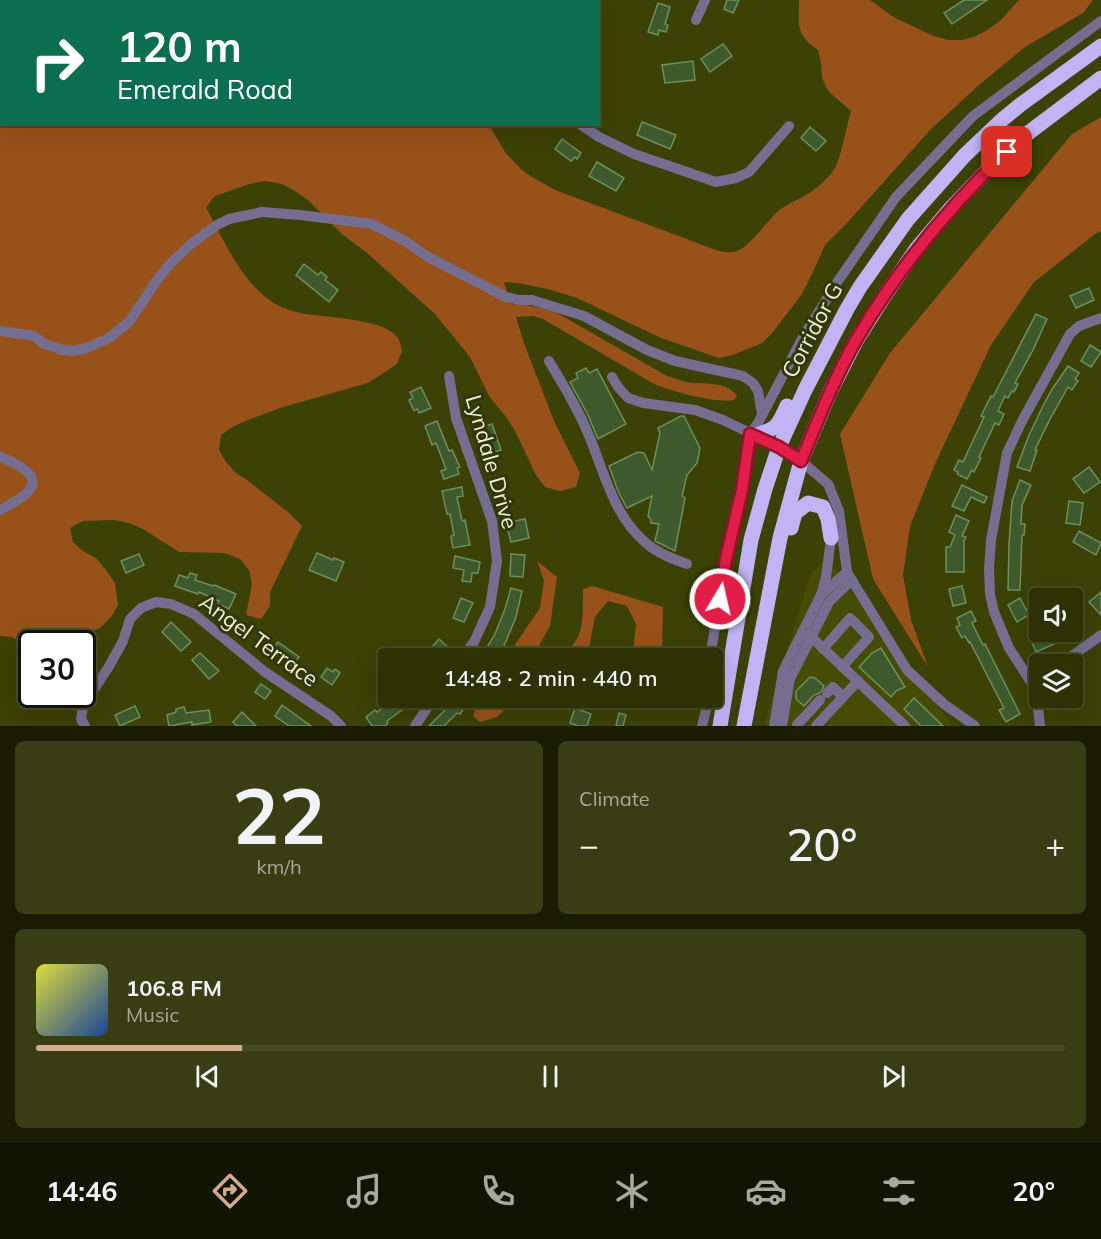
<!DOCTYPE html>
<meta charset="utf-8">
<style>
body{margin:0;font-family:Mulish,sans-serif;background:#393d13;color:#f1f3f6;height:100vh;display:flex;flex-direction:column;font-size:22px;white-space:nowrap}
*{box-sizing:border-box;margin:0}
p{font-size:20px;color:#a7a99a}
.icon{flex:none;width:33px;height:33px;fill:none;stroke:currentColor;stroke-width:2;stroke-linecap:round;stroke-linejoin:round}
.map{position:relative;height:726px;overflow:hidden}
.drawer{display:flex;flex-direction:column;gap:15px;padding:15px;background:#191b02;flex:1}
.drawer>*{flex:none}
.hud{position:absolute;left:0px;top:0px;width:600px;height:126px;box-shadow:0 6px 24px #0002,0 0 0 2px #484c26;background:#0b6e4f;color:#fff;overflow:hidden}
.buttons{position:absolute;left:1029px;top:588px;display:grid;gap:12px}
.buttons a{display:grid;place-items:center;width:54px;height:54px;border-radius:6px;background:#2d3104;box-shadow:0 6px 24px #0002,0 0 0 2px #484c26;font-size:30px}
.speed{position:absolute;left:18px;top:630px;display:flex;gap:12px;font-size:30px;font-weight:700;text-align:center}
.speed>*{display:grid;place-content:center;width:78px;height:78px;border-radius:50%;background:#2d3104;box-shadow:0 6px 24px #0002,0 0 0 2px #484c26;line-height:1}
.speed .limit{border:3px solid #111;border-radius:9px;background:#fff;color:#111}
.pin{position:absolute;display:grid;place-items:center;width:51px;height:51px;color:#fff;margin:-26px;border-radius:12px;box-shadow:0 3px 9px #0006}
.me{position:absolute;width:66px;margin:-33px;rotate:9deg;stroke-linejoin:round;filter:drop-shadow(0 0 4px #0008)}
.turn{display:flex;align-items:center;gap:21px;height:126px;padding:0 18px;font-size:27px}
.turn .icon{width:78px;height:78px;stroke-width:2.5}
.turn b{display:block;font-size:42px;line-height:51px}
.big{font-size:45px;font-weight:600;line-height:1.1}
.drawer .tile{flex:1;display:flex;flex-direction:column;justify-content:center;gap:9px;min-width:0;padding:0 21px;border-radius:9px;background:#393d13}
.drawer .dial{align-items:center;gap:0}
.dial b{font-size:78px;line-height:1}
.song{display:flex;align-items:center;gap:18px}
.cover{width:72px;height:72px;border-radius:9px;background:linear-gradient(135deg,hsl(60 70% 55%),hsl(220 70% 35%))}
.played{height:6px;border-radius:3px;background:linear-gradient(90deg,#d6ab8b 20%,#484c26 20%)}
.keys{display:flex;justify-content:space-around;direction:ltr}
.heat{display:flex;justify-content:space-between;align-items:center;font-size:33px;direction:ltr}
.drawer .tiles{flex:1;display:grid;gap:15px;grid-template-columns:1fr 1fr}
.tile:last-child{grid-column:span 2}
.trip{position:absolute;left:378px;top:648px;width:345px;height:60px;border-radius:6px;background:#2d3104;box-shadow:0 6px 24px #0002,0 0 0 2px #484c26;font-weight:600;line-height:60px;text-align:center}
.menu{display:flex;height:96px;justify-content:space-around;align-items:center;background:#121402;color:#a7a99a}
.menu .icon{width:42px;height:42px}
.menu .current{color:#d6ab8b}
.menu b{font-size:27px;color:#f1f3f6}
.map>svg:first-child{display:block}
.built{fill:#464c03}
.forest{fill:#985219}
.building{fill:#3e5a2c;stroke:#6f8e5e;stroke-width:1.5}
.lines{fill:none;stroke-linecap:round;stroke-linejoin:round}
.minor{stroke:#756e90;stroke-width:10}
.highway{stroke:#c1b3f4;stroke-width:15}
.route-casing{stroke:#92132f;stroke-width:15}
.route{stroke:#e11d48;stroke-width:10}
.labels{text-anchor:middle;dominant-baseline:central;stroke-width:6;stroke-linejoin:round;paint-order:stroke}
.street-label{font-size:22px;fill:#ecf1d3;stroke:#32360b}
</style>
<div class="map">
<svg width="1101" height="726" viewBox="0 0 1101 726">
<rect width="100%" height="100%" fill="#3c4105"/>
<polygon class="built" points="826,559 875,611 952,726 765,726 765,721 810,576"/>
<g class="forest">
<path d="M 0,0 L 347,0 L 350,1 L 2,2 L 2,124 L 489,125 L 505,152 L 516,164 L 527,174 L 555,190 L 692,241 C 703,245 725,256 737,251 C 749,247 767,222 776,213 C 784,205 795,202 804,196 C 815,190 828,179 835,168 C 841,158 847,124 851,111 L 828,91 L 822,78 L 821,63 L 818,50 C 795,34 799,26 799,0 L 870,0 L 895,18 L 934,36 L 948,40 L 961,40 L 974,37 L 989,29 L 1001,20 L 1019,0 L 1093,0 L 1083,13 L 1025,47 L 979,85 L 931,129 L 847,223 L 825,245 L 813,272 L 802,294 L 773,332 L 762,343 L 733,355 L 719,358 L 661,338 L 577,298 L 548,289 L 518,283 L 504,282 L 511,304 C 528,304 542,308 557,313 L 667,376 C 673,378 680,380 686,382 C 703,385 726,380 737,396 L 734,400 C 717,404 671,391 654,384 L 543,319 L 533,316 L 516,317 L 525,346 L 554,421 L 580,473 L 576,487 L 560,491 L 545,487 L 536,475 L 515,431 L 507,418 L 489,396 L 470,357 L 435,314 L 366,252 L 343,235 L 308,200 L 295,191 L 282,184 L 265,181 L 249,184 L 215,196 L 206,207 C 223,239 241,281 271,301 C 279,307 292,311 301,313 C 324,318 385,318 398,338 C 400,341 401,347 402,351 L 397,364 L 368,383 L 283,407 L 248,420 L 234,426 L 221,435 L 219,450 L 226,462 L 236,473 L 247,480 L 288,512 L 302,526 L 270,592 L 270,606 L 261,619 L 246,615 L 252,584 L 249,570 L 240,559 L 225,553 L 179,552 L 143,529 L 129,523 L 114,520 L 83,521 L 70,528 L 73,542 L 83,551 L 96,558 L 106,570 L 115,583 L 118,605 L 111,617 L 100,628 L 63,643 L 32,644 L 31,646 L 11,637 L 0,636 Z"/>
<polygon points="1101,117 1101,231 1095,234 1034,282 991,345 935,464 910,526 903,575 911,620 928,667 873,579 840,434 890,353 1072,134"/>
<polygon points="537,561 557,577 550,626 536,651 538,658 506,658 540,608 544,581"/>
<path d="M 592,586 L 663,607 L 662,658 L 629,658 L 633,652 L 636,624 L 627,606 L 608,601 L 595,617 L 589,647 L 584,655 L 578,658 L 556,658 C 587,640 582,621 583,589 Z"/>
<polygon points="480,698 516,698 497,717 480,722 473,716"/>
</g>
<g class="building">
<polygon points="727,0 739,0 733,13 724,9"/>
<polygon points="964,0 987,0 952,24 944,13"/>
<polygon points="658,3 670,7 665,24 668,25 666,32 659,30 658,35 648,32"/>
<polygon points="723,44 732,56 710,72 701,59"/>
<polygon points="693,61 695,80 665,83 662,65"/>
<polygon points="642,122 676,135 670,149 637,135"/>
<polygon points="810,127 826,141 816,151 801,138"/>
<polygon points="562,139 581,153 577,159 575,157 571,161 555,149"/>
<polygon points="597,162 624,178 616,191 589,176"/>
<polygon points="304,264 318,275 321,272 327,277 325,280 338,290 329,302 296,275"/>
<polygon points="1089,288 1094,300 1076,308 1070,296"/>
<polygon points="1036,314 1047,319 1033,350 1015,383 1018,384 1014,392 1012,391 1008,398 1005,396 998,411 1004,414 999,425 995,423 979,457 981,458 974,472 972,470 967,479 957,474 958,472 954,470 959,460 963,462 984,417 981,416 991,396 993,397"/>
<polygon points="1090,345 1101,352 1091,367 1081,361"/>
<polygon points="1068,366 1079,373 1075,379 1078,381 1072,390 1068,387 1049,421 1035,450 1037,450 1030,471 1017,467 1029,435 1042,408 1051,391"/>
<polygon points="586,368 589,373 597,369 626,424 598,439 588,415 570,382 578,378 576,373"/>
<polygon points="421,387 431,408 419,413 417,409 414,411 409,400 413,398 410,392"/>
<polygon points="681,416 684,416 700,448 697,463 687,475 682,496 685,498 675,551 655,541 659,524 651,523 651,520 648,516 652,496 627,508 618,491 609,466 638,452 644,453 652,470 660,433 658,428"/>
<polygon points="437,421 449,451 452,450 460,467 457,468 459,474 444,479 441,471 446,469 436,443 432,445 425,426"/>
<polygon points="492,424 501,450 489,454 479,428"/>
<polygon points="1089,467 1100,482 1084,493 1073,479"/>
<polygon points="1020,480 1031,485 1022,505 1021,524 1025,524 1024,535 1022,535 1020,590 1008,590 1009,545 1012,501"/>
<polygon points="962,485 987,497 984,503 971,497 964,511 952,506"/>
<polygon points="462,487 463,496 457,497 462,521 465,520 470,545 453,548 451,536 454,535 450,514 447,514 442,491"/>
<polygon points="1069,501 1083,503 1080,525 1066,523"/>
<polygon points="956,515 969,521 962,536 966,537 964,541 964,572 946,572 946,547 950,547 955,535 949,532"/>
<polygon points="525,519 529,538 511,542 506,523"/>
<polygon points="1079,531 1101,543 1096,555 1073,542"/>
<polygon points="317,553 333,560 334,558 344,562 336,581 309,570"/>
<polygon points="139,554 144,565 126,573 121,561"/>
<polygon points="511,554 525,555 523,577 510,576"/>
<polygon points="455,556 480,562 478,573 472,573 471,582 462,581 464,570 453,568"/>
<polygon points="190,573 197,575 195,580 213,586 214,585 236,594 229,609 218,604 219,601 199,592 198,594 175,586 179,575 188,578"/>
<polygon points="962,586 966,603 953,606 949,589"/>
<polygon points="511,588 522,591 516,617 504,646 497,658 487,658 482,656 495,634 505,609"/>
<polygon points="1101,592 1101,615 1089,602"/>
<polygon points="461,598 473,603 464,622 453,618"/>
<polygon points="1020,598 1029,615 1017,622 1008,605"/>
<polygon points="1072,600 1083,620 1072,625"/>
<polygon points="971,611 976,621 972,623 983,645 985,644 1020,714 1006,722 999,710 1004,708 970,642 969,643 965,636 962,638 956,627 960,625 957,618"/>
<polygon points="171,622 191,642 181,651 162,632"/>
<polygon points="1039,631 1041,635 1051,632 1056,643 1036,652 1029,635"/>
<polygon points="439,639 449,648 444,654 449,658 422,658"/>
<polygon points="278,642 299,657 292,666 271,651"/>
<polygon points="881,648 905,687 896,691 891,697 859,667 872,653"/>
<polygon points="82,653 92,661 82,672"/>
<polygon points="200,653 219,671 209,679 192,660"/>
<polygon points="327,668 333,672 335,669 340,673 332,685 321,677"/>
<polygon points="810,677 815,678 824,686 820,693 814,695 804,706 796,699 796,691"/>
<polygon points="261,684 271,691 265,699 255,692"/>
<polygon points="394,698 412,698 402,710 387,721 388,723 385,726 372,726 366,717 375,710 377,712 390,703"/>
<polygon points="455,698 458,698 467,704 460,714 457,713 444,726 429,726 448,707"/>
<polygon points="914,698 943,726 921,726 904,709"/>
<polygon points="282,705 311,726 289,726 275,716"/>
<polygon points="135,706 140,717 120,726 115,715"/>
<polygon points="184,707 186,713 209,710 211,722 192,725 192,722 169,726 167,715 176,712 176,709"/>
<polygon points="575,708 591,714 587,726 578,726 570,723"/>
<polygon points="242,712 256,726 237,726 233,722"/>
<polygon points="619,713 626,715 623,726 616,726"/>
</g>
<g class="lines">
<g class="minor">
<polyline points="557,0 557,2"/>
<polyline points="696,20 705,0"/>
<polyline points="580,124 599,137 634,154 716,182 736,178 749,172 789,126"/>
<polyline points="0,331 34,336 44,344 63,350 73,351 87,348 109,338 129,322 157,280 170,264 191,244 217,225 229,219 262,212 300,215 372,224 405,241 428,257 506,297 519,300 532,300 584,316 647,350 675,361 743,376 753,383 758,391 762,414"/>
<path d="M 549,361 C 564,386 579,411 590,438 C 605,475 614,516 646,543 C 657,553 673,559 687,564"/>
<polyline points="449,376 456,418 492,521 497,561 490,607 474,642 462,658"/>
<polyline points="612,377 618,387 628,398 643,403 695,410 723,420 779,447 801,461 828,484 839,511 847,572 907,670 944,704 975,726"/>
<path d="M 0,456 C 7,460 15,463 22,468 C 50,486 15,502 0,510"/>
<polyline points="821,595 826,577 832,531"/>
<polyline points="807,633 905,726"/>
<polyline points="823,649 850,618 869,637 842,667"/>
<polyline points="710,658 726,559 742,490 750,434 758,423 803,337 838,281 896,197 973,116 1101,21"/>
<polyline points="1061,664 1101,635"/>
<polyline points="827,693 833,687 843,697"/>
<polyline points="85,726 81,719 83,706 108,668 123,641 130,619 141,608 156,602 171,604 194,614 265,672 331,716 341,726"/>
<polyline points="415,726 434,698"/>
<polyline points="702,726 709,698"/>
<polyline points="774,726 783,671 821,595 847,572"/>
<polyline points="782,726 790,679 829,602 852,580"/>
<polyline points="798,726 797,725 820,700"/>
<polyline points="816,726 858,681"/>
<polyline points="1040,726 1038,707 1033,685 1009,648 994,612 990,594 989,569 991,540 1007,453 1022,421 1070,334 1079,326 1101,318"/>
</g>
<g class="highway">
<path d="M 754,436 C 776,429 778,427 787,406"/>
<polyline points="791,528 795,513 808,503 823,507 828,519 831,538"/>
<polyline points="720,726 751,540 765,489 779,447 805,390 847,309 860,287 908,219 965,155 1003,119 1020,105 1101,46"/>
<polyline points="744,726 780,538 801,461 830,392 856,341 885,295 917,248 950,209 983,175 1019,140 1101,78"/>
</g>
</g>
<g class="lines">
<g class="route-casing">
<path id="route" d="M 720,599 L 726,559 L 742,490 L 750,434 L 779,447 L 801,461 C 818,420 834,379 856,340 C 898,269 947,208 1007,152"/>
</g>
<use href="#route" class="route"/>
</g>
<g class="labels">
<g class="street-label">
<text transform="translate(812 330) rotate(-62)">Corridor G</text>
<text transform="translate(492 462) rotate(74)">Lyndale Drive</text>
<text transform="translate(259 640) rotate(36)">Angel Terrace</text>
</g>
</g>
</svg>
<div class="buttons">
<a><svg class="icon" aria-label="sound" viewBox="0 0 24 24"><path d="M4 9h4l5-4v14l-5-4H4zM17 9q2 3 0 6"/></svg></a>
<a><svg class="icon" aria-label="layers" viewBox="0 0 24 24"><path d="M12 4l9 5-9 5-9-5zM3 14l9 5 9-5"/></svg></a>
</div>
<div class="speed"><div class="limit">30</div></div>
<div class="pin" style="left:1007px;top:152px;background:#d93025"><svg class="icon" aria-label="arrive" viewBox="0 0 24 24"><path d="M6 21V4h12l-3 4 3 4H6"/></svg></div>
<svg class="me" style="left:720px;top:599px" viewBox="-20 -20 40 40"><circle r="17" fill="#e11d48" stroke="#fff" stroke-width="3"/><path d="M0-11L8 9 0 5-8 9z" fill="#fff"/></svg>
<div class="trip">14:48 · 2 min · 440 m</div>
<div class="hud">
<div class="turn"><svg class="icon" aria-label="right" viewBox="0 0 24 24"><path d="M7 20v-9h11M14 6l5 5-5 5"/></svg><div><b>120 m</b>Emerald Road</div></div>
</div>
</div>
<section class="drawer">
<div class="tiles">
<div class="tile dial"><b>22</b><p>km/h</p></div>
<div class="tile"><p>Climate</p>
<div class="heat"><a>−</a><b class="big">20°</b><a>+</a></div>
</div>
<div class="tile">
<div class="song"><i class="cover"></i><div><b>106.8 FM</b><p>Music</p></div></div>
<div class="played"></div>
<div class="keys"><svg class="icon" aria-label="previous" viewBox="0 0 24 24"><path d="M18 5L8 12l10 7zM5 5v14"/></svg><svg class="icon" aria-label="pause" viewBox="0 0 24 24"><path d="M8 5v14M16 5v14"/></svg><svg class="icon" aria-label="next" viewBox="0 0 24 24"><path d="M6 5l10 7-10 7zM19 5v14"/></svg></div>
</div>
</div>
</section>
<nav class="menu">
<b>14:46</b>
<svg class="icon current" aria-label="directions" viewBox="0 0 24 24"><path d="M12 3l9 9-9 9-9-9zM9 14v-3h6M13 9l2 2-2 2"/></svg>
<svg class="icon" aria-label="music" viewBox="0 0 24 24"><path d="M9 18V5l10-2v13"/><circle cx="6" cy="18" r="3"/><circle cx="16" cy="16" r="3"/></svg>
<svg class="icon" aria-label="phone" viewBox="0 0 24 24"><path d="M5 4h4l2 5-3 2q2 4 5 5l2-3 5 2v4C11 20 4 13 5 4z"/></svg>
<svg class="icon" aria-label="climate" viewBox="0 0 24 24"><path d="M12 3v18M4 7l16 10M4 17L20 7"/></svg>
<svg class="icon" aria-label="car" viewBox="0 0 24 24"><path d="M5 17H2v-5l4-1 3-4h7l3 4 3 1v5h-3M9 17h6M6 11h13"/><circle cx="7" cy="17" r="2"/><circle cx="17" cy="17" r="2"/></svg>
<svg class="icon" aria-label="filters" viewBox="0 0 24 24"><path d="M4 7h16M4 17h16"/><circle cx="9" cy="7" r="2"/><circle cx="15" cy="17" r="2"/></svg>
<b>20°</b>
</nav>
